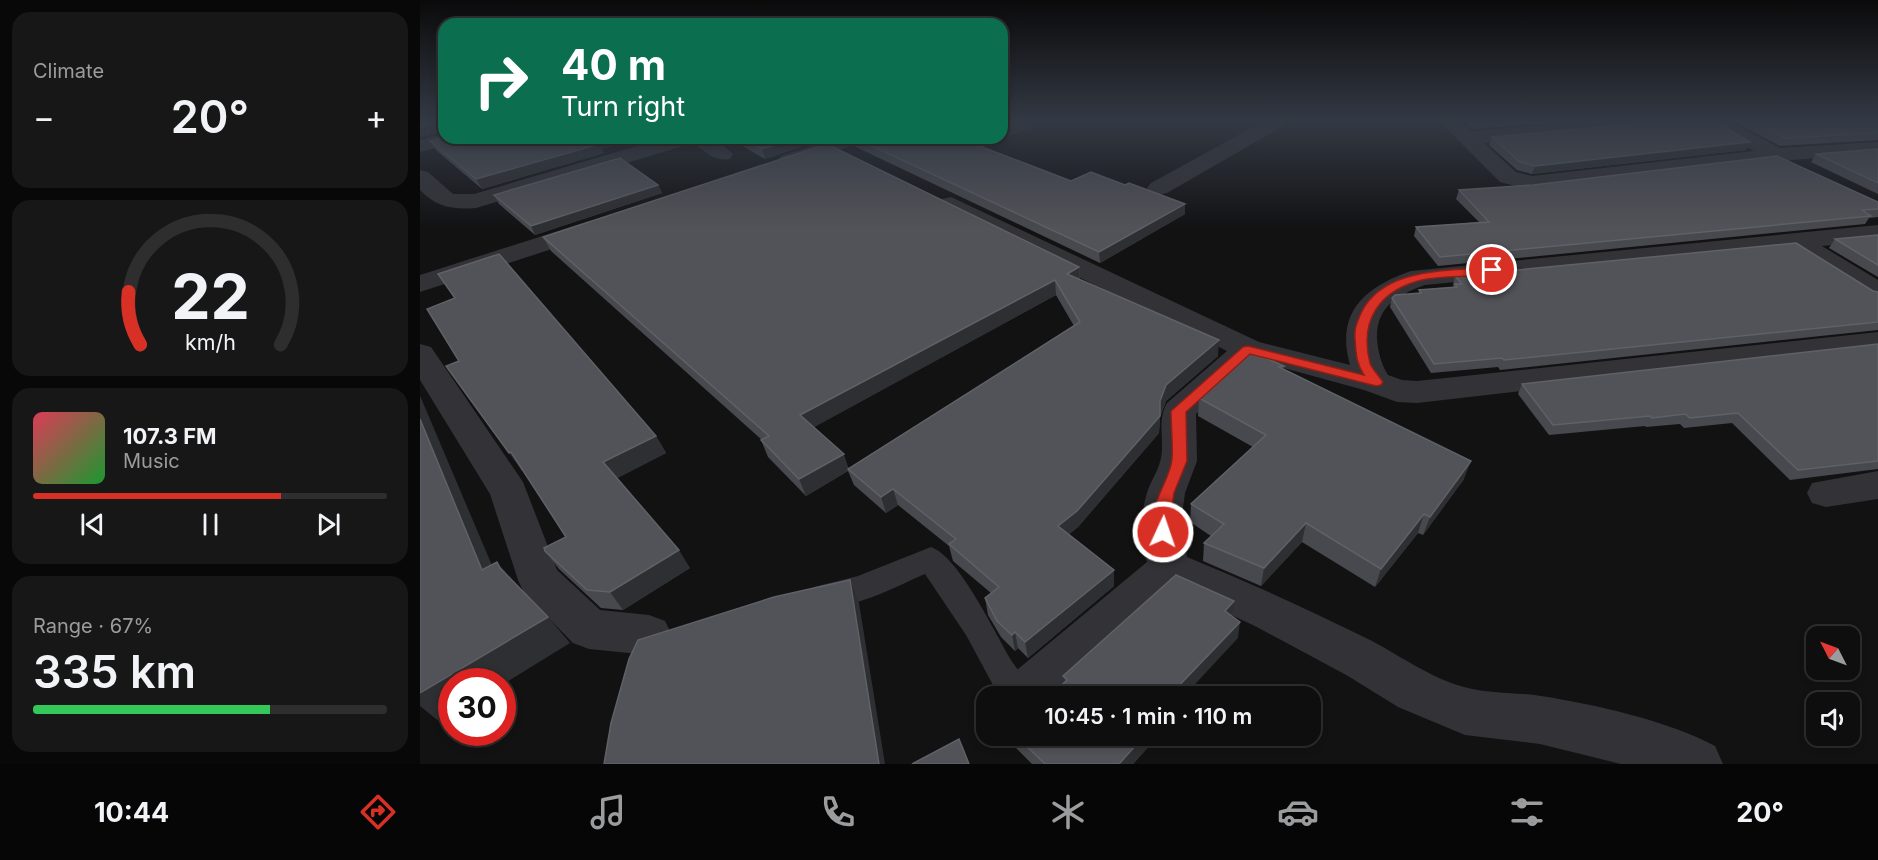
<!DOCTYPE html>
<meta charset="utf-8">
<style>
body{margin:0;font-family:Inter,sans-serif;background:#171717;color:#f1f3f6;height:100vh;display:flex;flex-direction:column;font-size:22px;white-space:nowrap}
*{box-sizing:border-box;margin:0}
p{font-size:20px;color:#9b9c9e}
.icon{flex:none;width:33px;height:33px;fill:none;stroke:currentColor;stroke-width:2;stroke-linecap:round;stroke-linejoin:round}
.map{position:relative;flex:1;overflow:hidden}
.panel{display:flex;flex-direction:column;gap:12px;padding:12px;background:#080808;width:420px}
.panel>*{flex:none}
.banner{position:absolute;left:18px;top:18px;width:570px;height:126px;border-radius:18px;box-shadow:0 3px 9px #0003,0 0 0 2px #2e2e2e;background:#0b6e4f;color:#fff;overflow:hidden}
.needle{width:39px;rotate:312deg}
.fabs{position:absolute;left:1386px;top:626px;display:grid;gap:12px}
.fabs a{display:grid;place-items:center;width:54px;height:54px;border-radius:12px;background:#0e0e0e;box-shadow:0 3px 9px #0003,0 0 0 2px #2e2e2e;font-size:30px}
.speed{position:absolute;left:18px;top:668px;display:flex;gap:12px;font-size:30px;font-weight:700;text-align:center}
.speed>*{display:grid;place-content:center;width:78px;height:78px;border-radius:50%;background:#0e0e0e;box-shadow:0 3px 9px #0003,0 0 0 2px #2e2e2e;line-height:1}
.speed .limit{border:9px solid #d22;background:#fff;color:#111}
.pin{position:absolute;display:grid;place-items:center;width:51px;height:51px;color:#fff;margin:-26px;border:3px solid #fff;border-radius:50%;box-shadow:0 2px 6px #0007}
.me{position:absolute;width:66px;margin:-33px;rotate:3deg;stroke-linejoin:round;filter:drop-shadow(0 0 4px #0008)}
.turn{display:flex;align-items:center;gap:21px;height:126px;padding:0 24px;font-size:27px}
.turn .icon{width:78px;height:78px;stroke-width:2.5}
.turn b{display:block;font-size:42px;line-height:51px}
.big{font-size:45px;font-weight:600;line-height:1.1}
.panel .tile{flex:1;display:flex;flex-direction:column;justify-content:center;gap:9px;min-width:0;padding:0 21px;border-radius:18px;background:#171717}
.panel .dial{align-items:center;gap:0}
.dial svg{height:156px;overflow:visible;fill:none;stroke:#2e2e2e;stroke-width:7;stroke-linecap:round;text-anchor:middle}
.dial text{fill:#f1f3f6;stroke:none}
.song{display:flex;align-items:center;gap:18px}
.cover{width:72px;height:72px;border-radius:9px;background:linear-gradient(135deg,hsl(350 70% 55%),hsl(130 70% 35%))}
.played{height:6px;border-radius:3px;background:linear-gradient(90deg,#d93025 70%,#2e2e2e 70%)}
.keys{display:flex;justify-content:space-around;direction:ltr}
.heat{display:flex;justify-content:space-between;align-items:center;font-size:33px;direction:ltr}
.charge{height:9px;border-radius:4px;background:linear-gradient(90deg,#34c759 67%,#2e2e2e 0)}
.trip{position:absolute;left:556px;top:686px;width:345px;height:60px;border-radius:18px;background:#0e0e0e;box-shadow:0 3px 9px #0003,0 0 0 2px #2e2e2e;font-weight:600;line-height:60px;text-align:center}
.tab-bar{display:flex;height:96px;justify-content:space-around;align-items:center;background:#060606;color:#9b9c9e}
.tab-bar .icon{width:42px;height:42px}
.tab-bar .selected{color:#d93025}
.tab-bar b{font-size:27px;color:#f1f3f6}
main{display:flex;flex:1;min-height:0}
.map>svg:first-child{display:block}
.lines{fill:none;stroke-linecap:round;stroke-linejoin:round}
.lane{fill:#333337;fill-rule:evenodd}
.street{fill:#333337;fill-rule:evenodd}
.wall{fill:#48494e;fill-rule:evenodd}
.shaded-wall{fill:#2e2f32}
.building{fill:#525358;stroke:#5f6166;stroke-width:1.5}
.route{fill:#d93025;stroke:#8d1f18;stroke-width:1.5}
</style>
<main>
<section class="panel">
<div class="tile"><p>Climate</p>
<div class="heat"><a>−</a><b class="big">20°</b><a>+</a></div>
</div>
<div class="tile dial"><svg viewBox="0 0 100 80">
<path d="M14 69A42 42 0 1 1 86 69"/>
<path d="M14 69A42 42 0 0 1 8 42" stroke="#d93025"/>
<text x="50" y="56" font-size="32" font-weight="700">22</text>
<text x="50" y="72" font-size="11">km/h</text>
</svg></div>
<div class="tile">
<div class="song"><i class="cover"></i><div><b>107.3 FM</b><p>Music</p></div></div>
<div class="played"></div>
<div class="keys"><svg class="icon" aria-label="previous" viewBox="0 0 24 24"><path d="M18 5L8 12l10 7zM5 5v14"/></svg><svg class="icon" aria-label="pause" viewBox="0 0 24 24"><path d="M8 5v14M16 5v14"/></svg><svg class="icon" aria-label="next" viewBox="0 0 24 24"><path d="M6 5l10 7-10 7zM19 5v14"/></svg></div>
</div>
<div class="tile"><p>Range · 67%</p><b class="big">335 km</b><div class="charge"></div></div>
</section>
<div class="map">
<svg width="1458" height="764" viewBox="0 0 1458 764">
<rect width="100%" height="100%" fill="#121213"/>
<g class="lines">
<path class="lane" d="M 511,547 C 540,557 576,636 593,663 C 601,675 612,683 618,696 L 579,696 L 546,635 L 505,574 C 477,586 424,615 394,605 L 390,596 L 394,587 L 438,576 Z"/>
<g class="street">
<polygon points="844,121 868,121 865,125 747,193 739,195 731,193 727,188 731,183"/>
<polygon points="1019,121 1040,121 1052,131 1173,121 1247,121 1244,125 1237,127 1064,143 1096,172 1112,176 1334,151 1288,125 1285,121 1309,121 1360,148 1458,142 1458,154 1371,160 1362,165 1353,162 1112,190 1080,182"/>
<polygon points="24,134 24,138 43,138 40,142 0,152 0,140"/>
<path d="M 244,138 L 294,138 L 313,154 L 310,159 C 294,162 285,151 273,143 L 56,208 C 33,210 16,207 0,190 L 0,170 L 8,172 L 33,194 L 54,194 Z"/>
<polygon points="415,138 445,138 442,142 377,166 369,168 361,166 358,161 361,156"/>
<path d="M 531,197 L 839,342 L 930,365 C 915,312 945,287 991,271 L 1458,225 L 1458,241 L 1402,246 L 1458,280 L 1458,301 L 1448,298 L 1371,249 L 1005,285 C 977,295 956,307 957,339 C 958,351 961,364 968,375 L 982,380 L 997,381 L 1458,332 L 1458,350 L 997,403 L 977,402 L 944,390 L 834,360 L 776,414 L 777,461 L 765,493 L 762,515 L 767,557 C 828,582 887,609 946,638 C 978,654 1008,677 1044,687 C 1068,694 1096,692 1121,696 C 1173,704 1249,721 1295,746 L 1303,764 L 1201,764 L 1120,744 L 1045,735 L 978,707 L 928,676 L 835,626 L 755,589 L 637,696 L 578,696 L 585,680 L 727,562 C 721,540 720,515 727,493 C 730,482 737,473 740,462 C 746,443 736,421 747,403 L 807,351 L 522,209 L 519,204 L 522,199 Z"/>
<polygon points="169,221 178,224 182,229 178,234 0,292 0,275"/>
<polygon points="0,344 11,347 103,482 137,570 180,610 229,615 245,621 252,635 245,649 229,655 169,649 153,643 104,593 98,580 70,494 0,380"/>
<polygon points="1458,471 1458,499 1406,507 1392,503 1387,493 1392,483"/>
</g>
</g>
<g class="wall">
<polygon points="1043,121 1149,121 1053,129"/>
<polygon points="1315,121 1458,121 1458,140 1360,146 1315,122"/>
<polygon points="1240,122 1326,150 1112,174 1097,170 1069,145 1072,137"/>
<polygon points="309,138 408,138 345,159"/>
<polygon points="434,138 581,138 559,145 651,181 705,185 765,204 765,214 680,263 436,147"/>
<polygon points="10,141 182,149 184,153 62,189 16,150"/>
<polygon points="1458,149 1458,194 1391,162 1396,154"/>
<polygon points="238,185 242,193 115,235 79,204 74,195"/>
<polygon points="1039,190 1458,202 1458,217 1449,218 1445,224 1018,266 994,236 996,227 1059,222 1036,199"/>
<polygon points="1458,235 1458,277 1409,248 1415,239"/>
<path d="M 123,237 L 659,267 L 660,280 L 798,356 L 746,401 L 740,417 L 739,433 L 658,527 L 649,534 L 694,570 L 694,586 L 608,658 L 598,648 L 595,651 L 581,637 L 568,615 L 565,598 L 571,593 L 533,561 L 529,546 L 478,505 L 466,513 L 434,485 L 428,471 L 386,496 L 348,457 L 341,440 L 342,440 L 131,251 ZM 636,295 L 654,326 L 429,468 L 394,427 Z"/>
<polygon points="18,274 236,436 246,453 197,478 270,568 203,610 181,608 139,569 125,551 146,537 103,471 102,471 39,361 35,299"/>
<polygon points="1035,276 1453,291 1458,292 1458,330 1080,370 1078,367 1011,373 970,307 972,298 999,293 999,290 1034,288 1033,285"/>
<polygon points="1458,344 1458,469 1370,480 1312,423 1264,428 1260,424 1226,427 1225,426 1129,435 1098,394 1102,384"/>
<polygon points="830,351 864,366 863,369 1044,479 1003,535 998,533 955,587 882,542 841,586 783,561 784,543 791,536 770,522 771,504 833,447 778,416 779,398"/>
<polygon points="593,735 739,735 713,764 612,764 596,748"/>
</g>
<g class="shaded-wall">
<polygon points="604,121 619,121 620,126 582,138 582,128"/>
<polygon points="18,122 23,132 1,137 0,136 0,127"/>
<polygon points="182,138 221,138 182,149 184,153 62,189 56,179"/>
<polygon points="375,138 408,138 345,159 342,149"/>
<polygon points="549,138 581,138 546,149 544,140"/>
<polygon points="1330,142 1326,150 1112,174 1115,166"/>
<polygon points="238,185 242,193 115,235 111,226"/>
<polygon points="765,204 765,214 680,263 679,252"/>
<polygon points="659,267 660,282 647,274"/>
<polygon points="635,280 636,295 387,431 380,415"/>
<polygon points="799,340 798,356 746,401 740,417 739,433 658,527 640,542 638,526 740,401 746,385"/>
<polygon points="0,396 1,398 85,596 62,570 0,419"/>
<polygon points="236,436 246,453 194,480 183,462"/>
<polygon points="91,452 104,470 102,471 89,453"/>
<polygon points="424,454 429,470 428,469 428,471 386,496 379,479"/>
<polygon points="1051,461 1044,479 1003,535 1010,517"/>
<polygon points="473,489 478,505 466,513 461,497"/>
<polygon points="1004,514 998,533 955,587 961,569"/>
<polygon points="886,523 882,542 841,586 844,568"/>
<polygon points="259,550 270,568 203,610 190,592"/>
<polygon points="77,562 99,588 80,568"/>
<polygon points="694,570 694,586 608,658 605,642"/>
<polygon points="430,580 439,603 465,764 459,764"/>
<polygon points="814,601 812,618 805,611"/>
<polygon points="128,617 150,643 82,685 82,681 32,681 32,716 21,723 0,706 0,693"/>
<polygon points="820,622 818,638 764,696 749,696"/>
<polygon points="595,632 598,648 595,651 592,635"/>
<polygon points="725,735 739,735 713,764 699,764"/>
</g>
<g class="building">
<polygon points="0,121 24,121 24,126 21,126 18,122 0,127"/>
<polygon points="582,121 604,121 582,128"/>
<polygon points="1244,121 1295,121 1330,142 1115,166 1100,162 1072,137"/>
<polygon points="1331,121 1458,121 1458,133 1365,138"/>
<polygon points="24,137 24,138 182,138 175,140 180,144 56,179 10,141"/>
<polygon points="323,138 375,138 342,149"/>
<polygon points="435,138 549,138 544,140 651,181 671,172 705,185 709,183 765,204 679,252"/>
<polygon points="407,144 659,267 647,274 799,340 746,385 740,401 740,416 657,511 638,526 694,570 605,642 595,632 592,635 577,621 565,598 579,587 529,544 536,539 473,489 461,497 428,469 660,322 635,280 380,415 424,454 379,479 341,440 349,436 123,237"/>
<polygon points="1458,149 1458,183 1396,154"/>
<polygon points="1357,156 1458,202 1458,209 1442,210 1451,216 1020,257 996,227 1069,222 1039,190 1113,185"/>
<polygon points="200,158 238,185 111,226 74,195"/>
<polygon points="1458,235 1458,265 1415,239"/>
<polygon points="1376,243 1453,291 1458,292 1458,322 1084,360 1082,358 1014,364 972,298 975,295 1001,293 999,290 1037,287 1035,284 1042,284 1035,276"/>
<polygon points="79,254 236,436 183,462 259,550 190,592 167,590 125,551 124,548 146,537 91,452 89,453 26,366 39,361 7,309 35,298 18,274"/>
<polygon points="1458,344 1458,461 1378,470 1318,413 1270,418 1265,414 1232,418 1230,416 1133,425 1102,384"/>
<polygon points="830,351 864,366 859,367 1051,461 1010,517 1004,514 961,569 886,523 844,568 784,543 804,524 771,504 846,435 779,398"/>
<polygon points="0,419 62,570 77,562 80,568 128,617 0,693"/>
<polygon points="756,575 814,601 805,611 820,622 749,696 630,696 647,680 643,676"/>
<polygon points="430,580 459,764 184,764 191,723 209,659 218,640 354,597"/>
<polygon points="595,735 725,735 699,764 625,764"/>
<polygon points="539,739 549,764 492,764"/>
</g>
<linearGradient id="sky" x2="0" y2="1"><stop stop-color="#0a0a0a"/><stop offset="0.53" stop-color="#333944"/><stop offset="1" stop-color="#333944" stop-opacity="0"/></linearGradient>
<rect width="1458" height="228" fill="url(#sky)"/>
<path class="route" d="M 1072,267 L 1076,268 L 1076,273 C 1052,278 1026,275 1002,280 C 960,290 939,320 950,363 C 952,369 959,376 963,382 L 961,385 L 956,386 L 830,354 L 766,412 L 767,461 L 754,493 L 751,515 L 752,532 L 749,536 L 743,538 L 737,536 C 723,509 750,483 752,459 C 753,443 751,427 751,411 L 823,347 L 828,346 L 944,375 C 936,363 936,353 935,339 C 934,328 937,323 941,313 C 963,267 1029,271 1072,267 Z"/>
</svg>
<div class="fabs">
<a><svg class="needle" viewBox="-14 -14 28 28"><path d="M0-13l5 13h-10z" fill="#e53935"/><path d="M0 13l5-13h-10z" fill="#9b9c9e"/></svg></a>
<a><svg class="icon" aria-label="sound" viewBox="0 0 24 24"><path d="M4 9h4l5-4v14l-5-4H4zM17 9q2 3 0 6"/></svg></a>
</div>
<div class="speed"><div class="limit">30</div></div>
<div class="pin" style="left:1072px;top:270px;background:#d93025"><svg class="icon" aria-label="arrive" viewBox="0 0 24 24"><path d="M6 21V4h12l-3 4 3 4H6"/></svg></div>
<svg class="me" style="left:743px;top:532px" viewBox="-20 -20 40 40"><circle r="17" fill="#d93025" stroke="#fff" stroke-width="3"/><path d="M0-11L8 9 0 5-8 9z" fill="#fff"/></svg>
<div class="trip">10:45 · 1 min · 110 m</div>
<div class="banner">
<div class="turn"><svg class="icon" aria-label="right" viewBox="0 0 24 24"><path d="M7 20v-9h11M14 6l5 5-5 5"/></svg><div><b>40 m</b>Turn right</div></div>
</div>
</div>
</main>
<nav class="tab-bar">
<b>10:44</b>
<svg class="icon selected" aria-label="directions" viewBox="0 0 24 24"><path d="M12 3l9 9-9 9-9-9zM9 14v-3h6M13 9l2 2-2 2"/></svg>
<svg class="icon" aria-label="music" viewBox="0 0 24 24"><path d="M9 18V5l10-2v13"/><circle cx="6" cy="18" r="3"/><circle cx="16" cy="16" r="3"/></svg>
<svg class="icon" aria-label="phone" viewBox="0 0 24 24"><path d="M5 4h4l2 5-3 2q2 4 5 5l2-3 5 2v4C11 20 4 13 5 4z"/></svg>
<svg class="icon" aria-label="climate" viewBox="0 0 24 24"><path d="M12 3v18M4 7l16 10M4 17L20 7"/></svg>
<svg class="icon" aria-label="car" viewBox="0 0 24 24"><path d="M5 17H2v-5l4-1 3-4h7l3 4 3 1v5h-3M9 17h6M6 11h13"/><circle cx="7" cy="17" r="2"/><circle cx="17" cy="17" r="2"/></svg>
<svg class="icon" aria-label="filters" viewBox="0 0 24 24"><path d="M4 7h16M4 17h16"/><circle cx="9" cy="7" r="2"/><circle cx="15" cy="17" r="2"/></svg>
<b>20°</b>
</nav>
